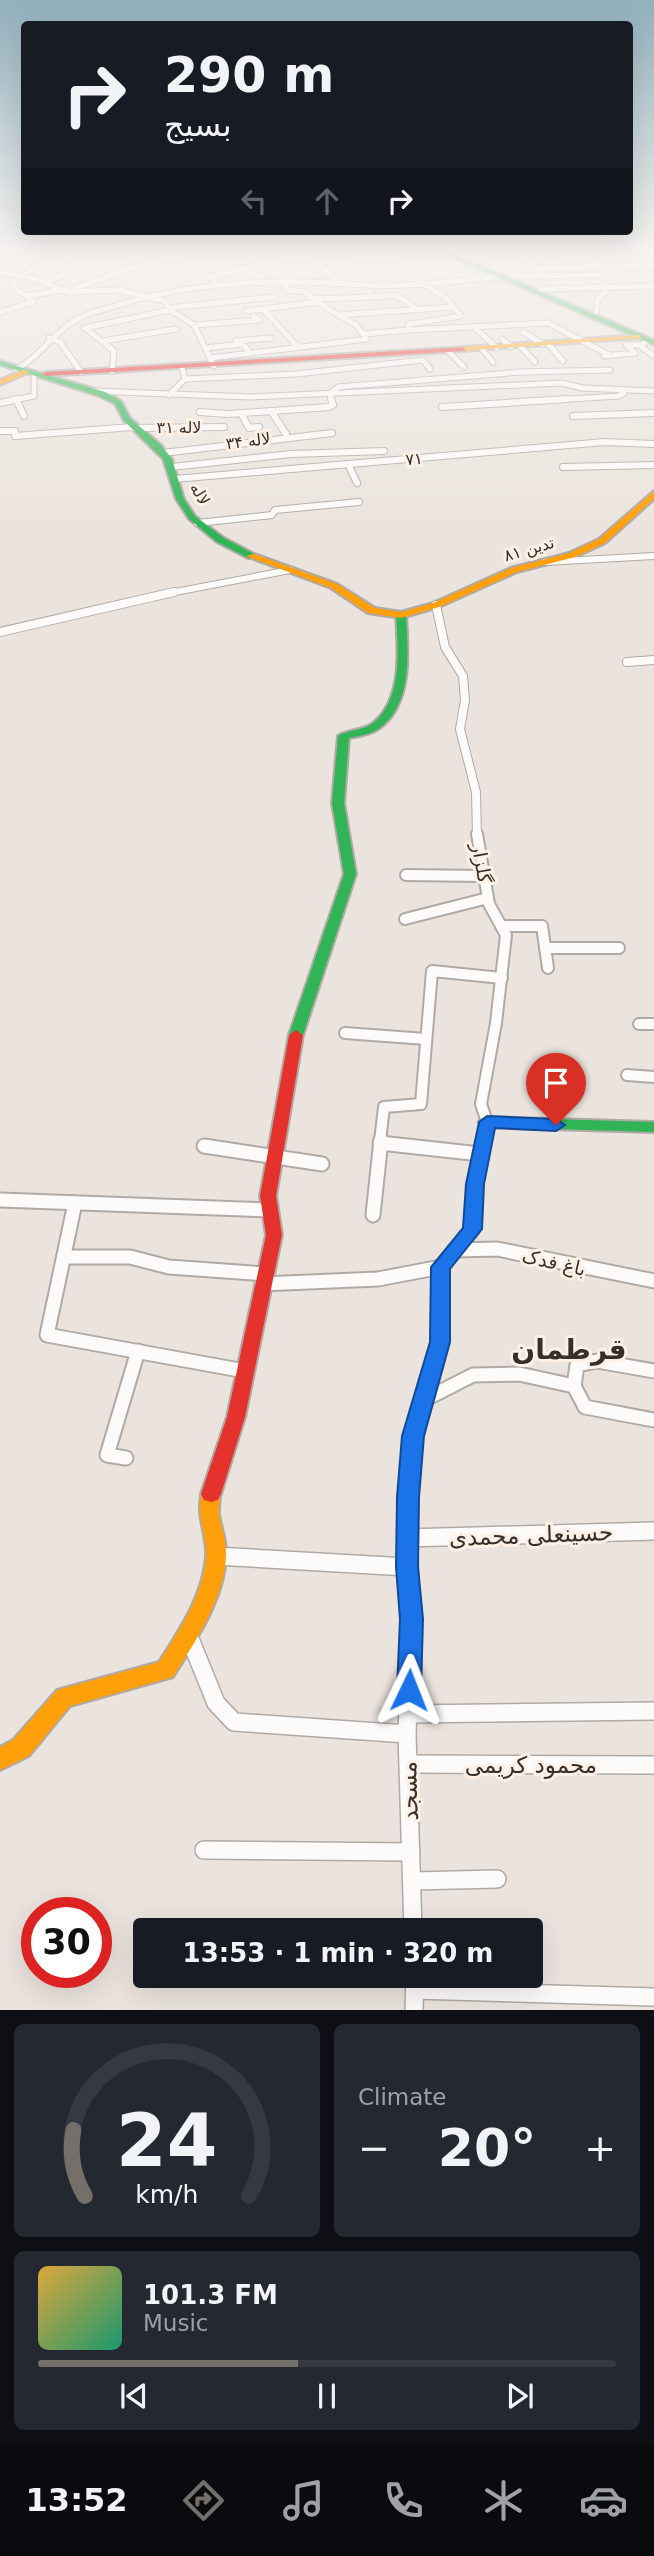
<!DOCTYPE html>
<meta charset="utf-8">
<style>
body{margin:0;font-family:"DejaVu Sans",Cairo,sans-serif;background:#242831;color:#f1f3f6;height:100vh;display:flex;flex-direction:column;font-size:26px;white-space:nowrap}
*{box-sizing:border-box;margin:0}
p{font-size:23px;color:#9ea1a6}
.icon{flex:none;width:38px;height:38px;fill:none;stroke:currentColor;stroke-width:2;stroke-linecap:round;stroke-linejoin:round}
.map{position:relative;height:2010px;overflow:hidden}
.drawer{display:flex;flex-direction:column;gap:14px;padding:14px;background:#0d0f14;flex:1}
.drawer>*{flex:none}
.hud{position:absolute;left:21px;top:21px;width:612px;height:214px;border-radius:7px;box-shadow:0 7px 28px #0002;background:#171b24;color:#f1f3f6;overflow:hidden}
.speed{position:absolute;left:21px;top:1897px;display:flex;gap:14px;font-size:35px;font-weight:700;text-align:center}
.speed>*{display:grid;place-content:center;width:91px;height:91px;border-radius:50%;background:#171b24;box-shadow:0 7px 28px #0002;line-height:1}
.speed .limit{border:10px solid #d22;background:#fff;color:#111}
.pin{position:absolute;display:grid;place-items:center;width:60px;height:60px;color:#fff;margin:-72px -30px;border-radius:50% 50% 50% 0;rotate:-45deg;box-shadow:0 0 7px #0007}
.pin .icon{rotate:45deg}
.me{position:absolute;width:77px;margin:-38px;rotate:2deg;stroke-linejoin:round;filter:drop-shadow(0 0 5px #0008)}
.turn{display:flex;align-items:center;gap:24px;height:147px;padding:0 28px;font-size:32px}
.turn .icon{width:91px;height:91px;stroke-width:2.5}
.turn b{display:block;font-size:49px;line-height:60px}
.lanes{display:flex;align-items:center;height:66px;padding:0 28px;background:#0003;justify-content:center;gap:35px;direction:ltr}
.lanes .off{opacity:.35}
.big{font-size:52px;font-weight:700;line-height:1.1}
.drawer .widget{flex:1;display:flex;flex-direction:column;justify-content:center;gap:10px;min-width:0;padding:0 24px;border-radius:10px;background:#242831}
.drawer .dial{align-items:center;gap:0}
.dial svg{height:182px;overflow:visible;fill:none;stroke:#363941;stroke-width:7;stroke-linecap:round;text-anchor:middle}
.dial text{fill:#f1f3f6;stroke:none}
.song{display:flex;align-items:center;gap:21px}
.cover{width:84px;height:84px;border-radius:10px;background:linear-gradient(135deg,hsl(40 70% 55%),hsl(160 70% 35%))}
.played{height:7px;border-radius:4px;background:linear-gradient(90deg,#756f6a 45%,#363941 45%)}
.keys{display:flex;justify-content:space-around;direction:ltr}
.heat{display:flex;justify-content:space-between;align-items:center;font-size:38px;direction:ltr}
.drawer .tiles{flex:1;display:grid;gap:14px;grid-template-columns:1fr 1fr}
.widget:last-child{grid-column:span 2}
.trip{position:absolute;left:133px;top:1918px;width:410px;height:70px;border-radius:7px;background:#171b24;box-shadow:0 7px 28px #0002;font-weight:700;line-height:70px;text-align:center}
.tab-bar{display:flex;height:112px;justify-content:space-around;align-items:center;background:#090b0e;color:#9ea1a6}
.tab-bar .icon{width:49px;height:49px}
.tab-bar .active{color:#756f6a}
.tab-bar b{font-size:32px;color:#f1f3f6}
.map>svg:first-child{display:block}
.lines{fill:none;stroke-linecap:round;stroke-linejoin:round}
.street-far5-casing{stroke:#b0aaa6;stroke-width:7}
.street-far4-casing{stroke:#b0aaa6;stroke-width:8}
.street-far3-casing{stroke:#b0aaa6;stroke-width:10}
.street-far2-casing{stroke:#b0aaa6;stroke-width:14}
.street-far1-casing{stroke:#b0aaa6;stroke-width:17}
.street-casing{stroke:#b0aaa6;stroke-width:20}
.fast-casing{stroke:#b0aaa6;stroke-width:4}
.slow-casing{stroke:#b0aaa6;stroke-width:4}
.jam-casing{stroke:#b0aaa6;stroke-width:4}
.street-far5{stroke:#fcfbfa;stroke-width:5}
.street-far4{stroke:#fcfbfa;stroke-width:6}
.street-far3{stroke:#fcfbfa;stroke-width:8}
.street-far2{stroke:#fcfbfa;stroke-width:10}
.street-far1{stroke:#fcfbfa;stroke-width:13}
.street{stroke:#fcfbfa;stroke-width:17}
.fast{fill:#30b455;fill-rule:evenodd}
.slow{fill:#ff9f0a;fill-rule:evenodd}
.jam{fill:#e5322d;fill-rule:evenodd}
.route{fill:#1a73e8;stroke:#114b97;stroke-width:2}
.labels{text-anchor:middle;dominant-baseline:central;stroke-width:6;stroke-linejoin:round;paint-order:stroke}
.far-street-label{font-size:16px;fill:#36302c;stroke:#fef0e5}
.street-label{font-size:19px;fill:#36302c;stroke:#fef0e5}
.near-street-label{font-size:23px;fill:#36302c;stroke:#fef0e5}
.near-quarter-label{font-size:28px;font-weight:bold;fill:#36302c;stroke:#fef0e5}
</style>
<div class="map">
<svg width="654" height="2010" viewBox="0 0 654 2010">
<rect width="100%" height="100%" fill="#ebe4de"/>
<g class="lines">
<g class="street-far5-casing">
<g id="street-far5">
<polyline points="580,247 599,269"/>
<polyline points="262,249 284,259"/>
<polyline points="141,251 174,247"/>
<polyline points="358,258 445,253"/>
<polyline points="328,262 316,263 337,281"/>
<polyline points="537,268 654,265"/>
<polyline points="542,271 519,254 578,247"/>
<polyline points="0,272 29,277 67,292 118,290 165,301 170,310 194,325 214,366"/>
<polyline points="24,276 50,255"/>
<polyline points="513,276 599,275"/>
<polyline points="16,280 13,286 26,296 64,290"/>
<polyline points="282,282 288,290 304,292 314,299 373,297"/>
<polyline points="420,282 445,297 461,316 409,324 408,330 548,323 609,355"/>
<polyline points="46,283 70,271 80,251"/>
<polyline points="215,283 209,277 284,259 387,247"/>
<polyline points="76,288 149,262 232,247"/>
<polyline points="541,289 654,286"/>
<polyline points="370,292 373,297 396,295 417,309"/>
<polyline points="169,308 274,297"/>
<polyline points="263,309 318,302"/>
<polyline points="246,311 263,309 298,347"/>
<polyline points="0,312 33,302 28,298"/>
<polyline points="596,312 598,299 606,292 603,285"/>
<polyline points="338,315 453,307"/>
<polyline points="194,325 259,320 254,316"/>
<polyline points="476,329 497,348"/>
<polyline points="523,332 543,344"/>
<polyline points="364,334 408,330"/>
<polyline points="49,338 60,342 81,372"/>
<polyline points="502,339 511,347"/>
<polyline points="103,341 176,329"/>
<polyline points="236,341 271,338"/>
<polyline points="645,343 639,345 654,356"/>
<polyline points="548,344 563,361"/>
<polyline points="520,346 535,362"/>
<polyline points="205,348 242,344 249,351"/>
<polyline points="482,349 493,362"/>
<polyline points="448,351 464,367"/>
<polyline points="604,356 635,353 626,345 639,345"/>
<polyline points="210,358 367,339 356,325 320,304"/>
<path d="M 16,369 C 40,358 53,332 77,319 C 89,312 105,310 118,305 C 200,280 281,279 366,285 C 410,288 456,280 500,277"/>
<polyline points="112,371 114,351 85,328 170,310"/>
<polyline points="185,379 296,374 423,360 430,369"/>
<polyline points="92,391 251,397 562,383 582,388 654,391"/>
<polyline points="169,395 185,379 182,368"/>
<polyline points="10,401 34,396 34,374"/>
<polyline points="332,401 330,394 338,387 521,372 610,370"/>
<polyline points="539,401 619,396 624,393"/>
</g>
</g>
<g class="street-far4-casing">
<g id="street-far4">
<polyline points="16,399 24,416"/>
<polyline points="0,403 18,399"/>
<polyline points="442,407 567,399"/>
<polyline points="271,411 286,434"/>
<polyline points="200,412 228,414 329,407 333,405 331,399"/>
<polyline points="241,413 249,428 259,427"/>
<polyline points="573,416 654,413"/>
<polyline points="134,428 224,427"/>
<polyline points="0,431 15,431 15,436 132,427"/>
<polyline points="163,453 332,433"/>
<polyline points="348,464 357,483"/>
<polyline points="172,467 291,454 384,451"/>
<polyline points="563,467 654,465"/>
<polyline points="174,479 605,442 654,444"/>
<polyline points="197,523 272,515 275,510 359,502"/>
<polyline points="545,562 654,556"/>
<polyline points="165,594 290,570"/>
</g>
</g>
<g class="street-far3-casing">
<g id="street-far3">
<polyline points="436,605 445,647 463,676 465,700 460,729 476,792 477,836"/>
<polyline points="0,632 174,592"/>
<polyline points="627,662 654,660"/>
</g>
</g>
<g class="street-far2-casing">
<g id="street-far2">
<polyline points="477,834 489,904 506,935 496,1023 481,1104 487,1122 483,1141"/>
<polyline points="406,875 483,876"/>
<polyline points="405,919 488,898"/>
<polyline points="501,926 542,926 548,968"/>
<polyline points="545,948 619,948"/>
<polyline points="639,1024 654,1024"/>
<polyline points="345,1033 426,1039"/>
<polyline points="627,1075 654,1077"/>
<polyline points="380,1141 384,1107 421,1104 432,971 502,978"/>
</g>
</g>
<g class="street-far1-casing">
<g id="street-far1">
<polyline points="380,1143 480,1154"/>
<polyline points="204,1146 322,1164"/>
<polyline points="0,1200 270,1210"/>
<polyline points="75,1203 47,1335 245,1371"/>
<polyline points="373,1215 381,1140"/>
<polyline points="455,1250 497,1249 654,1281"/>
<polyline points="64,1257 130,1257 169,1267 265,1274"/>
<polyline points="262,1284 378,1279 441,1267"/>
<polyline points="654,1371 597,1361 577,1365 574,1386 585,1407 654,1420"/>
<polyline points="424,1400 473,1375 519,1374 574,1386"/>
<polyline points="126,1458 107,1455 138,1351"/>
<polyline points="408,1526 413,1436 440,1342 441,1267 473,1229 475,1183 484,1140"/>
</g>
</g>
<g class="street-casing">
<g id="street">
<polyline points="408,1525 411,1619 407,1734 413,1930"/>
<polyline points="407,1538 654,1531"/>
<polyline points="216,1556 407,1567"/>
<polyline points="188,1634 216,1703 234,1722 407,1734"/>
<polyline points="408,1714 654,1711"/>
<polyline points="408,1764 654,1765"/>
<polyline points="204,1850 411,1852"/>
<polyline points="412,1881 497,1879"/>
<polyline points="415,1990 654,1997"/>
<polyline points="414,2010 415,1976"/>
</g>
</g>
<g class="fast-casing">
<g id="fast">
<polygon points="428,247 437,247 654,340 654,345"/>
<polygon points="0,361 105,392 121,401 130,418 161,445 172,459 184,499 195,516 224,538 254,554 254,558 248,558 217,542 189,519 176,499 163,459 124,421 115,404 99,396 0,365"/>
<path d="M 401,612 L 406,615 C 408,651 413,703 380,728 C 372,734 360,736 349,738 L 344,803 L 356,874 L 303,1035 L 296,1040 L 289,1035 L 344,874 L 332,803 L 338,736 C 348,729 363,731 373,723 C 403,699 398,649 396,615 Z"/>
<polygon points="487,1117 654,1122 654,1132 487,1127 482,1126 479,1122 482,1118"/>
</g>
</g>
<g class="slow-casing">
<g id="slow">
<polygon points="640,335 642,338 463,351 459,349 463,347"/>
<polygon points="23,370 30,372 0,385 0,380"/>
<polygon points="654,491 654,499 605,543 575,557 517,572 439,607 401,618 368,613 331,588 246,556 254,554 337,584 375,608 401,612 433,603 511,568 569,553 599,539"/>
<path d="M 211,1486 L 218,1488 C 222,1496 218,1505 219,1515 C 221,1527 226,1539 226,1552 C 226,1597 196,1640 173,1677 L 70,1706 L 29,1756 L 0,1770 L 0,1747 L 13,1740 L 57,1690 L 159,1662 C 180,1629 202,1597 206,1558 C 208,1534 193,1512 204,1488 Z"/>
</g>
</g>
<g class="jam-casing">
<g id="jam">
<polygon points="463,347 466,351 46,376 42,374 46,372"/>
<polygon points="296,1030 303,1035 276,1196 282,1235 245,1417 221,1494 218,1500 211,1502 204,1500 201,1494 227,1417 266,1235 260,1196 289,1035"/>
</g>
</g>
<use href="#street-far5" class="street-far5"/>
<use href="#street-far4" class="street-far4"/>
<use href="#street-far3" class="street-far3"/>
<use href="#street-far2" class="street-far2"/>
<use href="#street-far1" class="street-far1"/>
<use href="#street" class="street"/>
<use href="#fast" class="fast"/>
<use href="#slow" class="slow"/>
<use href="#jam" class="jam"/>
</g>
<linearGradient id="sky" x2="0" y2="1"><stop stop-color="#91afbc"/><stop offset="0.47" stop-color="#f6f3f0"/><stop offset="1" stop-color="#f6f3f0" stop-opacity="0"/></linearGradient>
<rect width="654" height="529" fill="url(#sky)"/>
<polygon class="route" points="487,1116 556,1119 565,1125 556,1131 495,1128 484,1184 482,1229 450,1269 450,1342 424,1436 419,1497 418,1567 423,1619 421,1690 417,1699 409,1702 400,1699 397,1690 400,1619 396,1567 397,1497 402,1436 430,1342 431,1267 463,1228 466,1184 479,1122"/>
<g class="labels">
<g class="far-street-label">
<text x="179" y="427">لاله ۳۱</text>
<text transform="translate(248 441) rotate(-7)">لاله ۳۴</text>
<text transform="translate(414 459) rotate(-5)">۷۱</text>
<text transform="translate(200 494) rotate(60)">لاله</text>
<text transform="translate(529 549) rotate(-16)">تدین ۸۱</text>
</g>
<g class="street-label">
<text transform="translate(482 863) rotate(80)">گلزار</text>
<text transform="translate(554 1262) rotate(13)">باغ فدک</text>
</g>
<g class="near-street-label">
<text transform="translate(531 1535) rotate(-2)">حسینعلی محمدی</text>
<text x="531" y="1765">محمود کریمی</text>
<text transform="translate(409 1791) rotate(-92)">مسجد</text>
</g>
<g class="near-quarter-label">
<text x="569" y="1349">قرطمان</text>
</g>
</g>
</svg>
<div class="speed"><div class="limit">30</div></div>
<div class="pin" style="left:556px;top:1125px;background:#d93025"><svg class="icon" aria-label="arrive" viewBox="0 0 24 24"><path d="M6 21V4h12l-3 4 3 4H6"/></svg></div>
<svg class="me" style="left:409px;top:1690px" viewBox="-20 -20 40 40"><path d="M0-17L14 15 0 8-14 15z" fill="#1a73e8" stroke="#fff" stroke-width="4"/></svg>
<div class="trip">13:53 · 1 min · 320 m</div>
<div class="hud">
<div class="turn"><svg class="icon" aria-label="right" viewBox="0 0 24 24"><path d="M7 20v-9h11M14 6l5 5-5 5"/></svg><div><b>290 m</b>بسیج</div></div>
<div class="lanes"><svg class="icon off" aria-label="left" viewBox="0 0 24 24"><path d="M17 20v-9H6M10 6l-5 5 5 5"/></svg><svg class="icon off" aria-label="ahead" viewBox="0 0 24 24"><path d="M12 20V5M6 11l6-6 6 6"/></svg><svg class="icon" aria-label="right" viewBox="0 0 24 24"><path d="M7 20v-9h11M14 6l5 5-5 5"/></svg></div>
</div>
</div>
<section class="drawer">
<div class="tiles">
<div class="widget dial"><svg viewBox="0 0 100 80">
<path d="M14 69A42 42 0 1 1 86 69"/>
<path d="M14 69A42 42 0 0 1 9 40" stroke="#756f6a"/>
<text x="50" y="56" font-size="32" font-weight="700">24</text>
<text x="50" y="72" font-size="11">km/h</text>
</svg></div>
<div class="widget"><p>Climate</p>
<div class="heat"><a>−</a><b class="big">20°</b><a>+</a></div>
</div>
<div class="widget">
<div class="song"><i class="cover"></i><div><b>101.3 FM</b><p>Music</p></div></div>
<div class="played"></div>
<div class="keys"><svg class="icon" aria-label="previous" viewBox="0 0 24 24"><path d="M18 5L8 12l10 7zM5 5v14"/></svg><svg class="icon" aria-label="pause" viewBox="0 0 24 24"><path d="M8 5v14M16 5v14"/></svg><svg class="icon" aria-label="next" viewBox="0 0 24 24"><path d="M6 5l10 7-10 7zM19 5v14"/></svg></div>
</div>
</div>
</section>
<nav class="tab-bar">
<b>13:52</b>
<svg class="icon active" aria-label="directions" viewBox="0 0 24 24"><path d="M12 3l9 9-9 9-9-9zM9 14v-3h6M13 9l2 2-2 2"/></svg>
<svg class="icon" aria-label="music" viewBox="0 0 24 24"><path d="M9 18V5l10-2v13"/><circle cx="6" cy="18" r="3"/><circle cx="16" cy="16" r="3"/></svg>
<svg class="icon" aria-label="phone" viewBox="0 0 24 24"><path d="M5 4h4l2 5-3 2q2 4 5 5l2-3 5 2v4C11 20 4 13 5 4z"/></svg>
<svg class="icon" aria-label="climate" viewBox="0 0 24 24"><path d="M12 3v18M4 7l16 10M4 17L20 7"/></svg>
<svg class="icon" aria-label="car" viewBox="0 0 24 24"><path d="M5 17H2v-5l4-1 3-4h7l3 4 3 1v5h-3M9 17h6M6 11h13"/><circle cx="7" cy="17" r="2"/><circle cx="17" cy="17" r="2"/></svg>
</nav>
